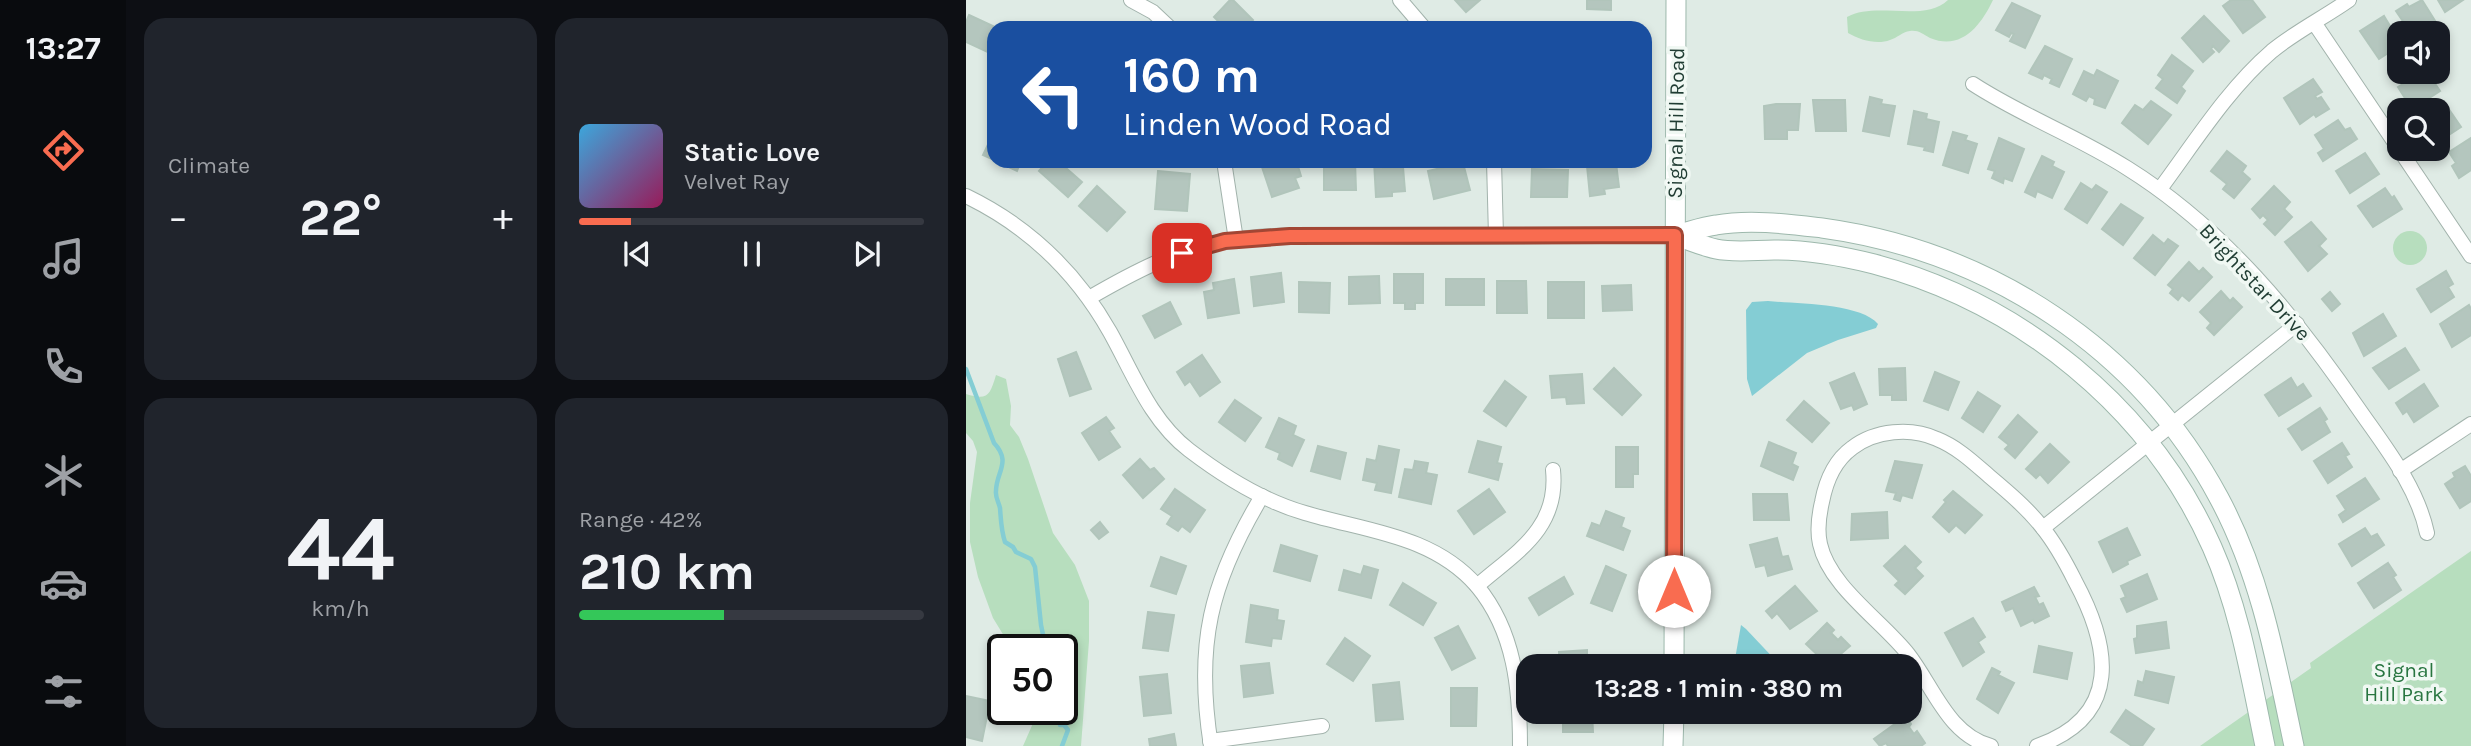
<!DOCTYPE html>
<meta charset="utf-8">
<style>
body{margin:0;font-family:Karla,sans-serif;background:#20242c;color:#f1f3f6;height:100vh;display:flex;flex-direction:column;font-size:26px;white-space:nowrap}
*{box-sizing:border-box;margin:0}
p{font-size:23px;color:#9ea1a6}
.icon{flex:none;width:38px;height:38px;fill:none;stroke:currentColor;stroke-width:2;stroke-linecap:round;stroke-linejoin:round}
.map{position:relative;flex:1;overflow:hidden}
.sheet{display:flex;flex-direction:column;gap:18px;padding:18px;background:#0d0f14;width:840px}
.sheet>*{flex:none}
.banner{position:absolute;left:21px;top:21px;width:665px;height:147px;border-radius:21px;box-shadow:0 4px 10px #0003;background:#1a4fa0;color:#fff;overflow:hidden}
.fabs{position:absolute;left:1421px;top:21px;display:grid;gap:14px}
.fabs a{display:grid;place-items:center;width:63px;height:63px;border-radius:14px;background:#171b24;box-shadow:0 4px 10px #0003;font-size:35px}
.speed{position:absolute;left:21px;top:634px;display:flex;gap:14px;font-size:35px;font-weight:700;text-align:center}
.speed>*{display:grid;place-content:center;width:91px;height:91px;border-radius:50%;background:#171b24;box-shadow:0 4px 10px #0003;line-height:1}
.speed .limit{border:4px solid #111;border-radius:10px;background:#fff;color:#111}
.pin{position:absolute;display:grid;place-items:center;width:60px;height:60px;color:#fff;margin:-30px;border-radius:14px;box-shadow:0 4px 10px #0006}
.me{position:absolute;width:77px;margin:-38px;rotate:0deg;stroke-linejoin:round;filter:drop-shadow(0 0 5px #0008)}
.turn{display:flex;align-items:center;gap:24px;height:147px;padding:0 21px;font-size:32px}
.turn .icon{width:91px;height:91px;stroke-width:2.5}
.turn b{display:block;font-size:49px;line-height:60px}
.big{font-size:52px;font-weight:700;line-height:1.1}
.sheet .widget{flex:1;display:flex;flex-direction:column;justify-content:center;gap:10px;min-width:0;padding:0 24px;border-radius:21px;background:#20242c}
.sheet .dial{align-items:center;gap:0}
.dial b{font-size:91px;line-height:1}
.song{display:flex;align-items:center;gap:21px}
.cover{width:84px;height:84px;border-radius:10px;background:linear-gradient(135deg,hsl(200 70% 55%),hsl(330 70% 35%))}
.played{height:7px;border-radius:4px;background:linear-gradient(90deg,#f96c50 15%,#363941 15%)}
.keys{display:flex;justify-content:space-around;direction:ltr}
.heat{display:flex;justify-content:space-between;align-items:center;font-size:38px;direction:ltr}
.charge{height:10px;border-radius:5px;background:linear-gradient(90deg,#34c759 42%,#363941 0)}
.sheet .tiles{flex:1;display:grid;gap:18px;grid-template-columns:repeat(2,1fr)}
.trip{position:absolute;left:550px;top:654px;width:406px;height:70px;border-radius:21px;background:#171b24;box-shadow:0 4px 10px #0003;font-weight:700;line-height:70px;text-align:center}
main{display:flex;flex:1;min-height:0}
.dock{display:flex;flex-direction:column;width:126px;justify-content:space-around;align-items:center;background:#090b0e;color:#9ea1a6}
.dock .icon{width:49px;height:49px}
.dock .active{color:#f96c50}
.dock b{font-size:32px;color:#f1f3f6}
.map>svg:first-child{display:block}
.green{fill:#b7debe}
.water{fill:#84cdd4}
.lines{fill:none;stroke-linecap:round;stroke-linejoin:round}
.stream{stroke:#84cdd4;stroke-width:4.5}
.building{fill:#b4c6be;stroke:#b1c5bb;stroke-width:2}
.street-casing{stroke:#a2b3ac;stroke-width:16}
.secondary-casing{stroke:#9db8ac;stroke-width:21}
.street{stroke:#fff;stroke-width:14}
.secondary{stroke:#fff;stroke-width:19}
.route-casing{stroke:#a24634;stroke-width:18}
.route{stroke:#f96c50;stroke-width:12}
.labels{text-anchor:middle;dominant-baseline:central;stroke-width:7;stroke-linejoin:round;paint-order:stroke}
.street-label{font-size:21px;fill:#1f3c32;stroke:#f0f8f3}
.park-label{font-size:21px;fill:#287540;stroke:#f0f8f3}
</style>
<main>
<nav class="dock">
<b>13:27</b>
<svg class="icon active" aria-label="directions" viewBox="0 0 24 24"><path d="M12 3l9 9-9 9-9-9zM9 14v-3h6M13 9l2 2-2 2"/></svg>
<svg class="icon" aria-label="music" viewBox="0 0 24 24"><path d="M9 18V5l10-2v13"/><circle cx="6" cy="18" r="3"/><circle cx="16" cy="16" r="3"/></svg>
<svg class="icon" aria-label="phone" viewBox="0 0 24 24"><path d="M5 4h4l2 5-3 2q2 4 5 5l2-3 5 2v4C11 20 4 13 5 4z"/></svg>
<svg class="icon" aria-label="climate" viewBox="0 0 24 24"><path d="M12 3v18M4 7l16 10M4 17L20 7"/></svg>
<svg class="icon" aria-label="car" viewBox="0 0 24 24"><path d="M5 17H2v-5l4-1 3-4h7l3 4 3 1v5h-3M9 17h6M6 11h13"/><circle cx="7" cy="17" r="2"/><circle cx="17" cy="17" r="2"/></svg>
<svg class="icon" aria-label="filters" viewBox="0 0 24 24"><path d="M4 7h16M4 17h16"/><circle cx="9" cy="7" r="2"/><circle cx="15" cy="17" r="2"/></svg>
</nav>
<section class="sheet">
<div class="tiles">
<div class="widget"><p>Climate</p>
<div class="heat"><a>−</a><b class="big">22°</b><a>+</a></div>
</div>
<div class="widget">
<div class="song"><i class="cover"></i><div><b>Static Love</b><p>Velvet Ray</p></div></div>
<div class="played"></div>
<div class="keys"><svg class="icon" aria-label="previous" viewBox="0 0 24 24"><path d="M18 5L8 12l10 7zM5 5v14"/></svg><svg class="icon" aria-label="pause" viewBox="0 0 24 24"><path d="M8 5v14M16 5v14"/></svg><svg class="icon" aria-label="next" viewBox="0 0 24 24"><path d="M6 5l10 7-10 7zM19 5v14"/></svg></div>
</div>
<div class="widget dial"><b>44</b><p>km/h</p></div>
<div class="widget"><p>Range · 42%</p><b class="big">210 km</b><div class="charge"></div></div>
</div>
</section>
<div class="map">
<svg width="1505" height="746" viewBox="0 0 1505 746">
<rect width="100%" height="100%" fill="#dfebe5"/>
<g class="green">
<path d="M 982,0 L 1027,0 C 1015,25 996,51 964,38 C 956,34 953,30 944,31 C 936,32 931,38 924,40 C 911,45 894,40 882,33 L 881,17 C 910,1 958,23 982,0 Z"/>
<circle cx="1444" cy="248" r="17"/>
<path d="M 30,375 L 40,379 L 45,406 L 44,425 L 53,437 L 62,459 L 87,533 L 109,565 L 123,601 L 123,641 L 115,746 L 57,746 L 68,721 L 68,709 L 96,709 L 96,649 L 46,649 L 27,618 L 12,577 L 4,542 L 4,503 L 11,452 L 7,441 L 0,433 L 0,394 C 22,401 24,395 30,375 Z"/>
<polygon points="1505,551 1505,746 1234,746 1345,668 1344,663"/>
</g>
<g class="water">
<path d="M 802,301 C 830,304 894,303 912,324 L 910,328 L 872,340 L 841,353 L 786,396 L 781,379 L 780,310 L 786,302 Z"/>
<polygon points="775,625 780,629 816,667 780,667 769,659"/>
</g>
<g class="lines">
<g class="stream">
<path d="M 0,369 L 28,443 C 46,462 30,472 30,491 C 29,497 33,503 34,508 C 35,520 35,530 39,542 L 47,547 L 50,552 L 65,559 L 69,567 L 75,625 L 80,649"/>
<polyline points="94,709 94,725 98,725 102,730 96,746"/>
</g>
</g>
<g class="building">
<polygon points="264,0 267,0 287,20 280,28 259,28 248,17"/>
<polygon points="489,0 514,0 500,12"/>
<polygon points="621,0 645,0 645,10 621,9"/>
<polygon points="1265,0 1286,0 1299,17 1277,33 1257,6"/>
<polygon points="1456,0 1471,24 1456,33 1445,33 1430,11 1441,4 1443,7"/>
<polygon points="1472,0 1497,0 1479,12"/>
<polygon points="1046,3 1074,16 1059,48 1044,41 1048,34 1045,33 1043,37 1030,30"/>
<polygon points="3,15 31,28 28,28 26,54 0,42 0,22"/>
<polygon points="1238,16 1263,41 1253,52 1247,46 1245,49 1248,52 1237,62 1216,38"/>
<polygon points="1418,16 1433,41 1433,46 1413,59 1394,31"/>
<polygon points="1079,46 1106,59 1093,87 1084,83 1086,79 1078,75 1076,79 1063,73"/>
<polygon points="1206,55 1227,71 1215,87 1219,91 1211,103 1190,88 1197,79 1192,75"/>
<polygon points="1131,70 1152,81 1139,108 1128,104 1129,99 1123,96 1120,101 1107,94 1118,71 1128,76"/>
<polygon points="1456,72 1461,72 1474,91 1446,109 1432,87"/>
<polygon points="1347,79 1356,92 1349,96 1351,99 1355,97 1363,109 1350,117 1348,114 1334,124 1318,98"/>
<polygon points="904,97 916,100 915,104 929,106 923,136 897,131"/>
<polygon points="847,100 879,100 880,131 850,131"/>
<polygon points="1185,101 1205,115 1182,144 1156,123 1169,105 1177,110"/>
<polygon points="810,104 834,104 832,130 821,130 821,139 799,139 798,106"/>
<polygon points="1480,105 1495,127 1472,142 1472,110"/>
<polygon points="948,111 961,114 960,119 973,122 967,152 958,150 959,147 942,144"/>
<polygon points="1372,120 1379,130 1384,128 1391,139 1357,161 1352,153 1358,149 1349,135"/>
<polygon points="28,132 28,160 17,155"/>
<polygon points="987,132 1001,136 999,140 1011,144 1002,173 977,165"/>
<polygon points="1033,138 1058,149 1046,181 1038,178 1037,183 1026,178 1029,171 1022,169"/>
<polygon points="1505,138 1505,170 1493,178 1486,166 1490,163 1483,152"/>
<polygon points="1261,151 1280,166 1276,172 1284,179 1268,198 1257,189 1261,184 1245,171"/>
<polygon points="1399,153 1413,174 1384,193 1370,171"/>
<polygon points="1076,156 1088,162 1086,166 1098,172 1086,198 1071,191 1069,197 1059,192"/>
<polygon points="30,161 55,161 51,171"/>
<polygon points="82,161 92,161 116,182 102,197 73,171"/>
<polygon points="294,161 322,161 323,165 331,163 335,176 329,178 333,188 306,197"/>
<polygon points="358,161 389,161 390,190 358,190"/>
<polygon points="408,161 416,161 417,168 437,167 439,191 426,192 426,196 410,197"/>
<polygon points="497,163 504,190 468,199 462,171"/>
<polygon points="650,163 653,187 638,189 639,194 624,196 621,166"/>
<polygon points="566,169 602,170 601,197 565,197"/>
<polygon points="192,171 224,174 221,211 189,209"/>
<polygon points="1115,183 1126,190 1130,185 1141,192 1121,223 1099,209"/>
<polygon points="131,186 159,212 141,231 113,206"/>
<polygon points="1308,186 1324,202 1318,209 1326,217 1309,235 1298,224 1302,220 1297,215 1294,218 1286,209"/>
<polygon points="1419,188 1426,198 1428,196 1436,209 1407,227 1392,206"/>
<polygon points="1155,204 1177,218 1157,245 1136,229"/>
<polygon points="1345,222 1360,239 1353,246 1361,254 1342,271 1319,242"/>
<polygon points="1187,235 1198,244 1202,239 1212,246 1189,275 1168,258"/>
<polygon points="1223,262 1233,272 1237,268 1246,277 1223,301 1216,295 1212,300 1204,293 1207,289 1202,285"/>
<polygon points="1480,271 1487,284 1482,287 1488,297 1465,312 1451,289"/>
<polygon points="315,273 318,302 288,306 285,277"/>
<polygon points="428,274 457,274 457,303 449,303 449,309 439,309 439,303 428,303"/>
<polygon points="413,276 414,303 383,304 383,277"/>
<polygon points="268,279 273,313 242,318 238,292 248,290 247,283"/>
<rect x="480" y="279" width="38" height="26"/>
<polygon points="531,281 560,281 561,313 531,313"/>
<polygon points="333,282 364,283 363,313 333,312"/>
<rect x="582" y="282" width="36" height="36"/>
<polygon points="665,285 666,310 637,311 636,286"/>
<polygon points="1255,291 1264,301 1267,298 1276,307 1248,335 1241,328 1245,323 1234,312"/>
<polygon points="1364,292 1374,304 1366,311 1356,299"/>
<polygon points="204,302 215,324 189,338 177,316"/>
<polygon points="1503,305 1505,309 1505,335 1486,347 1474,324"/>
<polygon points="1417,314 1430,336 1398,356 1387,333"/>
<polygon points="1439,348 1453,370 1423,389 1407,368"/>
<polygon points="110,352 125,389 104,396 92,359"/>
<polygon points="236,355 254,382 234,396 224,381 219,385 211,372"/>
<polygon points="648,368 675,395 656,415 628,389"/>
<polygon points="939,368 940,400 926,400 926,395 914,395 913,369"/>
<polygon points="969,372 993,382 982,410 958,401"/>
<polygon points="888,373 901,404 888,410 886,405 875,409 864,383"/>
<polygon points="616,374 618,403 601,404 600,397 586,398 584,376"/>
<polygon points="1325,378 1331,388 1337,384 1345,396 1313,416 1299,395"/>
<polygon points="539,381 560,397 540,426 518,411"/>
<polygon points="1458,384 1472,406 1448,422 1441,411 1437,414 1430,403"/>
<polygon points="1012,392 1034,406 1017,432 996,418"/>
<polygon points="269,400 295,418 279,441 253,422"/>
<polygon points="838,401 863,423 846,442 821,420"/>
<polygon points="1354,408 1361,419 1358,421 1364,432 1336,450 1322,429"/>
<polygon points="1052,415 1071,432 1049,458 1039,449 1043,445 1033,437"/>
<polygon points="140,417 148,428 143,431 154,447 133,460 116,433"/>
<polygon points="313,418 330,426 327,435 338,440 326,466 312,459 314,453 300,447"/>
<polygon points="512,441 535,447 531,463 536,464 532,480 503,472"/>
<polygon points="803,442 830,453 826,464 832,467 827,480 795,466"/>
<polygon points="1376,443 1383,454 1379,456 1386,467 1362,483 1348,461"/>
<polygon points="1084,444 1103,462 1082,483 1074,474 1070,478 1060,469"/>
<polygon points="352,446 380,453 374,479 345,471"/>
<polygon points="413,446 433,450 425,493 409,490 411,483 397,480 401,459 410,461"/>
<polygon points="650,447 672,447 672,474 667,474 667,487 650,487"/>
<polygon points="174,459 184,470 188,468 198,479 177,498 157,475"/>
<polygon points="449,461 462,463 460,473 471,475 465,504 433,497 439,469 447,470"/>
<polygon points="929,461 956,465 946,498 936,495 934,501 928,499 930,493 920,491"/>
<polygon points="1499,466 1505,476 1505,501 1494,508 1479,484 1489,477 1487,473"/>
<polygon points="1399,478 1413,499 1377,522 1373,515 1380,510 1371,496"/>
<polygon points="209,489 239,510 224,532 216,526 212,531 201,524 206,516 195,509"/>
<polygon points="523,489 539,512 508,534 492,511"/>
<polygon points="987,491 1016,515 999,533 990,525 983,532 967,517 980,502 978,500"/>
<polygon points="787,494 821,494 823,520 788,520"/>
<polygon points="640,511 658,518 655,527 664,531 657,550 621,536 626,523 634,526"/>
<polygon points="921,512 922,538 885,540 886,514"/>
<polygon points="134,522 142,532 133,539 125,530"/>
<polygon points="1161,528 1174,555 1161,561 1162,564 1147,572 1133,542"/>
<polygon points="1399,528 1405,537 1411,534 1418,545 1386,566 1373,544"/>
<polygon points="811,538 816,557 822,556 826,569 802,576 799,565 790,567 784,545"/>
<polygon points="315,545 351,556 344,581 308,571"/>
<polygon points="939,546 955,562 949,568 957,576 939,594 929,585 933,581 918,566"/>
<polygon points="195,557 220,566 210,594 185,586"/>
<polygon points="1422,563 1430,575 1427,577 1435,590 1408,608 1392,583"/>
<polygon points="398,566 412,570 405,598 373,590 378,570 395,575"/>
<polygon points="640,566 660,575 646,611 625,603"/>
<polygon points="1181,574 1191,599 1161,612 1155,599 1160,597 1155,586"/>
<polygon points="598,577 607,594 573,615 563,598"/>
<polygon points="437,583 470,603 457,625 424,605"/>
<polygon points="829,586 851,611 824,629 811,613 806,618 800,611"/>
<polygon points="1068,587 1073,596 1069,597 1073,605 1077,603 1083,616 1069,623 1067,620 1055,626 1047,608 1040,611 1036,602"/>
<polygon points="285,605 312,610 311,620 318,621 315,639 306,638 305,646 280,642"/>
<polygon points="182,612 208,615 202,651 177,648"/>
<polygon points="1007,618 1019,637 1012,642 1018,652 997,666 979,633"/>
<polygon points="1200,622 1203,648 1170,653 1168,639 1171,638 1171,626"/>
<polygon points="861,623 868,630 865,633 872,640 875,637 884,646 862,665 840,644"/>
<polygon points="492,626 509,658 486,670 469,638"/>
<polygon points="379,638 404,656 387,681 361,664"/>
<polygon points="1073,646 1106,653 1101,679 1068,672"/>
<polygon points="621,650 621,657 629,656 630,667 594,667 593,652"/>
<polygon points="303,663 307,693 278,697 275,666"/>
<polygon points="1026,668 1034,672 1032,675 1048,683 1032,713 1011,699"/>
<polygon points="1180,671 1208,677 1202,703 1169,695 1172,681 1177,683"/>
<polygon points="201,674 205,713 178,716 174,677"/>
<polygon points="433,682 437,719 410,721 407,685"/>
<polygon points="485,688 511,688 510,726 485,726"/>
<polygon points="0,696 24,701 16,741 0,737"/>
<polygon points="1160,710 1188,729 1176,746 1166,746 1145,732"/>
<polygon points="602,712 626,712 627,732 597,732 597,717 602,717"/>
<polygon points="940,716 945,724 943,727 948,734 951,731 959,743 955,746 922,746 920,743 914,746 908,739"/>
<polygon points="208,734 210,746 184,746 183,739"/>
</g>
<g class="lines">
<g class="street-casing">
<g id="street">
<polyline points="165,0 187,12 204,28"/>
<polyline points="434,0 458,28"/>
<polyline points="1349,24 1505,256"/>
<path d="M 1007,84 C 1056,116 1111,136 1161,168 C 1257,228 1329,316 1392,408 C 1419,447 1451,486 1461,533"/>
<polyline points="258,161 270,240"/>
<polyline points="528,161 530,236"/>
<path d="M 1194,189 C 1229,142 1261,90 1306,51 C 1329,32 1359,17 1383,0"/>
<path d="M 0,196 C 62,226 110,272 144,332 C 167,373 184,420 223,450 C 257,476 297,501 339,513 C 399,531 467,535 511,586 C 549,632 554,689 554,746"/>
<path d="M 123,298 C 166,273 211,249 260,241 C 327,230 396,238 463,237 C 545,237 627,236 709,235"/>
<polyline points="1434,471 1505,424"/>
<polyline points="1077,528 1331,324"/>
<path d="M 511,586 C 550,552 593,529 587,470"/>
<polyline points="244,741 356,726"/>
<path d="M 245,746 C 229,645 244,583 296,496"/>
<path d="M 1025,746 C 982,735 967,686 942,654 C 916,621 863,586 854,544 C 851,531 853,515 856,502 C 860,481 868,461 886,448 C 909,430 945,427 971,439 C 991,447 1007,462 1023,476 C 1042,492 1061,508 1076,527 C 1089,543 1100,563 1109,581 C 1144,646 1157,716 1071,746"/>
</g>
</g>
<g class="secondary-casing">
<g id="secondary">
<path d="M 709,235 C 722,232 736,227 750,225 C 784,219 822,224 856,228 C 1023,251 1173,348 1253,498 C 1295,576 1310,661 1328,746"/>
<path d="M 710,236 C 723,240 736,246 750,249 C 768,253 790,250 808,250 C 841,250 876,256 908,264 C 1054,303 1184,407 1246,547 C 1274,610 1285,679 1299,746"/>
<polyline points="708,667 710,0"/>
<polyline points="707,746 708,712"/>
</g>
</g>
<use href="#street" class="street"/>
<use href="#secondary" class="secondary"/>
</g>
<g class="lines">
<g class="route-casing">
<polyline id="route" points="216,253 259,241 324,236 709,235 708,591"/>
</g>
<use href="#route" class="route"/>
</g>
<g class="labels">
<g class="street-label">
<text transform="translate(710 123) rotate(-89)">Signal Hill Road</text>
<text transform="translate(1289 282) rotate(47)">Brightstar Drive</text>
</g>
<g class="park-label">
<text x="1438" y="670">Signal<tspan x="1438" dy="24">Hill Park</tspan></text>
</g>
</g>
</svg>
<div class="fabs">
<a><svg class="icon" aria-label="sound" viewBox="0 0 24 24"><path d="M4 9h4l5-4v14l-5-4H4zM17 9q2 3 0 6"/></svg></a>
<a><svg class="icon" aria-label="search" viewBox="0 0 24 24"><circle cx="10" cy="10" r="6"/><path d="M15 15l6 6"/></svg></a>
</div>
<div class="speed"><div class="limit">50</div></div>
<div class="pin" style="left:216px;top:253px;background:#d93025"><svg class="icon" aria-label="arrive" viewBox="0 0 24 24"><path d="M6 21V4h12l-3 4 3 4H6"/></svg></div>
<svg class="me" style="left:708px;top:591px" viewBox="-20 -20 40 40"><circle r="19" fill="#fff"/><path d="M0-13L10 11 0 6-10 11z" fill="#f96c50"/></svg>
<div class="trip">13:28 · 1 min · 380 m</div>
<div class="banner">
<div class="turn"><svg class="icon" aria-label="left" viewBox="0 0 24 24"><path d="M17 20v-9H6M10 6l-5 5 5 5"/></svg><div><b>160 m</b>Linden Wood Road</div></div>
</div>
</div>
</main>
